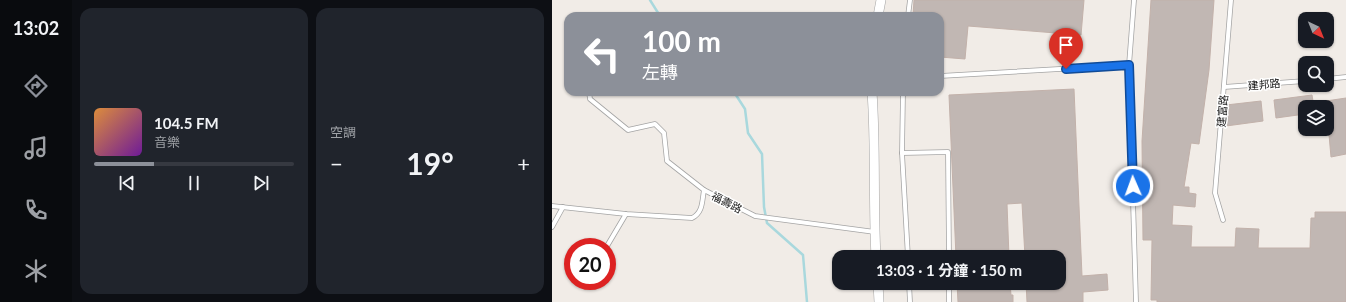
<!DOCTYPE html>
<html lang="zh-TW">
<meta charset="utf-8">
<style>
body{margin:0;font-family:Lato,"Noto Sans TC",sans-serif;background:#20242c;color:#f1f3f6;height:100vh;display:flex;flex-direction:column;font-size:15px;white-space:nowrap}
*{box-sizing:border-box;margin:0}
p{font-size:13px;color:#9ea1a6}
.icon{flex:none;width:22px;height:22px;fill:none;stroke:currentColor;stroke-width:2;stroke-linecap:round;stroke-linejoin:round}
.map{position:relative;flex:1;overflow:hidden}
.sheet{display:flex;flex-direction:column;gap:8px;padding:8px;background:#0d0f14;width:480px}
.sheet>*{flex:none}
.top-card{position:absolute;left:12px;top:12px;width:380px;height:84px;border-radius:12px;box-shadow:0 1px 3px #0004;background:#8c9099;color:#fff;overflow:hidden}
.needle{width:26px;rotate:137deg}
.tools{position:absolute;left:746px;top:12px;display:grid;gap:8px}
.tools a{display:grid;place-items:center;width:36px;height:36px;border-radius:8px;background:#171b24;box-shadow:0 1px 3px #0004;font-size:20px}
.speed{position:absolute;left:12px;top:238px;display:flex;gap:8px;font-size:20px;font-weight:700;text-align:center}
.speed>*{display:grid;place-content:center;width:52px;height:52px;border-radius:50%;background:#171b24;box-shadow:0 1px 3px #0004;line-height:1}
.speed .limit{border:6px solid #d22;background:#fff;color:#111}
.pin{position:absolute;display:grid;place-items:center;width:34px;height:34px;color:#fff;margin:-41px -17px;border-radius:50% 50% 50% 0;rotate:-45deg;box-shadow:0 0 4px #0007}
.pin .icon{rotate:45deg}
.me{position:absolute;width:44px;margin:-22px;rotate:358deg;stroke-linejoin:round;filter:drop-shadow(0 0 3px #0008)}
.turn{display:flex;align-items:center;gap:14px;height:84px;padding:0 12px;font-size:18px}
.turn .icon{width:52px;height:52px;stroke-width:2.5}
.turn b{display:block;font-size:28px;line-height:34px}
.big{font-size:30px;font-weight:700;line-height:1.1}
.sheet .widget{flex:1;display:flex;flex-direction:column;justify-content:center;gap:6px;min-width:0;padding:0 14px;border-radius:12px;background:#20242c}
.song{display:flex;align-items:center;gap:12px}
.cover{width:48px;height:48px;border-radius:6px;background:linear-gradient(135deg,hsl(30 70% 55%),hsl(280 70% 35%))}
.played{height:4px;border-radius:2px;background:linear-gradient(90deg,#8c9099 30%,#363941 30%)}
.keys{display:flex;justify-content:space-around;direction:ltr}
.heat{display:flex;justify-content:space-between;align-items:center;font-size:22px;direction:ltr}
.sheet .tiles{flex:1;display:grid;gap:8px;grid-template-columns:repeat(2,1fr)}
.trip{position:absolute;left:280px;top:250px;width:234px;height:40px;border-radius:12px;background:#171b24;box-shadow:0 1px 3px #0004;font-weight:700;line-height:40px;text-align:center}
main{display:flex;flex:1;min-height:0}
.tab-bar{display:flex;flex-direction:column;width:72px;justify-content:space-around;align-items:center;background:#090b0e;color:#9ea1a6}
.tab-bar .icon{width:28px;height:28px}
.tab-bar .on{color:#8c9099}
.tab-bar b{font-size:18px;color:#f1f3f6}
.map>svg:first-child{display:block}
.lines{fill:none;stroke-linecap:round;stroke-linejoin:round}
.stream{stroke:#a9d8dd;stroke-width:2.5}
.building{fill:#c1b7b3;stroke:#c2b1aa}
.service-casing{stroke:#a4a4a4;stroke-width:5.5}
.tertiary-casing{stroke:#a4a4a4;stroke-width:10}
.service{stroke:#fff;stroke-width:4}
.tertiary{stroke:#fff;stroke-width:9}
.route-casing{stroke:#114b97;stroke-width:10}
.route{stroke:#1a73e8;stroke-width:7}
.labels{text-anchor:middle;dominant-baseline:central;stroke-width:3;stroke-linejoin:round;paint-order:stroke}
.street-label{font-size:11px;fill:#202020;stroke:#fff}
</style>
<main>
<nav class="tab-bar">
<b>13:02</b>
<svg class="icon on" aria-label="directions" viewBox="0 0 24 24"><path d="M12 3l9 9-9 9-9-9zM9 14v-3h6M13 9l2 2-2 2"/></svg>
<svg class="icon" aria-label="music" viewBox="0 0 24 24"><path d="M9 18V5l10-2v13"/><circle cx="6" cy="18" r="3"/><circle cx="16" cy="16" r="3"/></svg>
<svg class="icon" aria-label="phone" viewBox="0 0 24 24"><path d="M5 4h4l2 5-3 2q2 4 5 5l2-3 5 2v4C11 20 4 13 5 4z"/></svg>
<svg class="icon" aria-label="climate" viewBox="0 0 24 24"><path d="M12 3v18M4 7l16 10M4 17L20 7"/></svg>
</nav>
<section class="sheet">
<div class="tiles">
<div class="widget">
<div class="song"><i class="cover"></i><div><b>104.5 FM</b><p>音樂</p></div></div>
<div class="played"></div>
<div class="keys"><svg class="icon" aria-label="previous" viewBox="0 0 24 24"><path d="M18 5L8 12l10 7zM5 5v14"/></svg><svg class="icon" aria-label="pause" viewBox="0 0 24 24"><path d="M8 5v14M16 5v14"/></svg><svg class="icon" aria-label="next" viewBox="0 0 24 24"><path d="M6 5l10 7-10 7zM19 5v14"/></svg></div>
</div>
<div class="widget"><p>空調</p>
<div class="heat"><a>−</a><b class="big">19°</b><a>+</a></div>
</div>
</div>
</section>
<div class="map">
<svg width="794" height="302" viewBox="0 0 794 302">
<rect width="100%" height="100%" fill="#f1ece7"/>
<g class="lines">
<g class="stream">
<polyline points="98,0 108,16"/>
<polyline points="182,92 193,109 196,133 210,154 212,207 215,223 251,255 255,302"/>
</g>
</g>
<g class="building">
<polygon points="362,0 532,0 529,35 416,26 413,59 388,57 388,16 361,16"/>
<polygon points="599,0 662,0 657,70 647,144 639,143 632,187 637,187 637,193 644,194 643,207 621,205 620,225 640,226 639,247 683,247 684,228 707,229 706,248 758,248 759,218 763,218 763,212 794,212 794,302 605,302 605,300 599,300 600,240 591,240 590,141"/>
<polygon points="522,89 530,276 555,274 556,290 531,292 531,302 475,302 474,283 507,283 507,257 473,257 470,203 455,204 457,257 404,257 397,95"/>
<polygon points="760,95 762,107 753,107 753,114 724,118 722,100"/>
<polygon points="794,98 794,154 779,157 774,101"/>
<polygon points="709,101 711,121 674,126 673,115 674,105"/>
<polygon points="405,283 458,283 459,295 461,295 461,302 406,302"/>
</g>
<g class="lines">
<g class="service-casing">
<g id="service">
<polyline points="582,0 577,65 584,302"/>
<polyline points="356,16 358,0"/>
<polyline points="388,76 577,65"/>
<polyline points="775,79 794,77"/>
<polyline points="672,87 753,81"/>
<polyline points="37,92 38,99 76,130 103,124 112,133 115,161 152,190"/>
<polyline points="351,92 350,153 356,257"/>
<polyline points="350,153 396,152 397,257"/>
<path d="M 0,206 L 74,214 L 140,218 C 151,213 150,201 152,190 L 203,216 L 323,232"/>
<polyline points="671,220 663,193 679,0"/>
<polyline points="0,227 11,207"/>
<polyline points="55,246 74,214"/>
<polyline points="357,283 358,302"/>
<polyline points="397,283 397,302"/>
</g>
</g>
<g class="tertiary-casing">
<g id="tertiary">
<polyline points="326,16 329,0"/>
<path d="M 320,92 C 324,147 321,202 324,257"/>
<polyline points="326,283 327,302"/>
</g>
</g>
<use href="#service" class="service"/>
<use href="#tertiary" class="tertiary"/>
</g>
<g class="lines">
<g class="route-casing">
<polyline id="route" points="514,69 577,65 581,186"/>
</g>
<use href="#route" class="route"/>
</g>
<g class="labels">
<g class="street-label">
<text transform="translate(712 84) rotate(-5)">建邦路</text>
<text transform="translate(670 111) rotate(-85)">建富路</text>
<text transform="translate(175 202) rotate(27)">福壽路</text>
</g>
</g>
</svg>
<div class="tools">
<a><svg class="needle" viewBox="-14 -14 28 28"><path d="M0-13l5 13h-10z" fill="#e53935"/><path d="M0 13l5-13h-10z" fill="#9ea1a6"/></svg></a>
<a><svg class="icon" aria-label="search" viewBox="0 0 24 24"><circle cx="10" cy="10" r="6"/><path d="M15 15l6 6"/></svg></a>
<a><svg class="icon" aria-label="layers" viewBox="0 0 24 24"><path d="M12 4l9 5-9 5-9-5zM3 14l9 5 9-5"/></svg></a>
</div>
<div class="speed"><div class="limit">20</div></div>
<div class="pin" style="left:514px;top:69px;background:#d93025"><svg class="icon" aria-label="arrive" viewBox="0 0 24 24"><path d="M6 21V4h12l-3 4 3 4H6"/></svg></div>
<svg class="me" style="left:581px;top:186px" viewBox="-20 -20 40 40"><circle r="17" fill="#1a73e8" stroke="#fff" stroke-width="3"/><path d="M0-11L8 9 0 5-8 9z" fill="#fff"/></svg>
<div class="trip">13:03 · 1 分鐘 · 150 m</div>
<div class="top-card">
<div class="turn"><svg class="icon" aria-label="left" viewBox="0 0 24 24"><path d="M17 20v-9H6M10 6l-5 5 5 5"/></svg><div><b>100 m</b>左轉</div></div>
</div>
</div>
</main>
